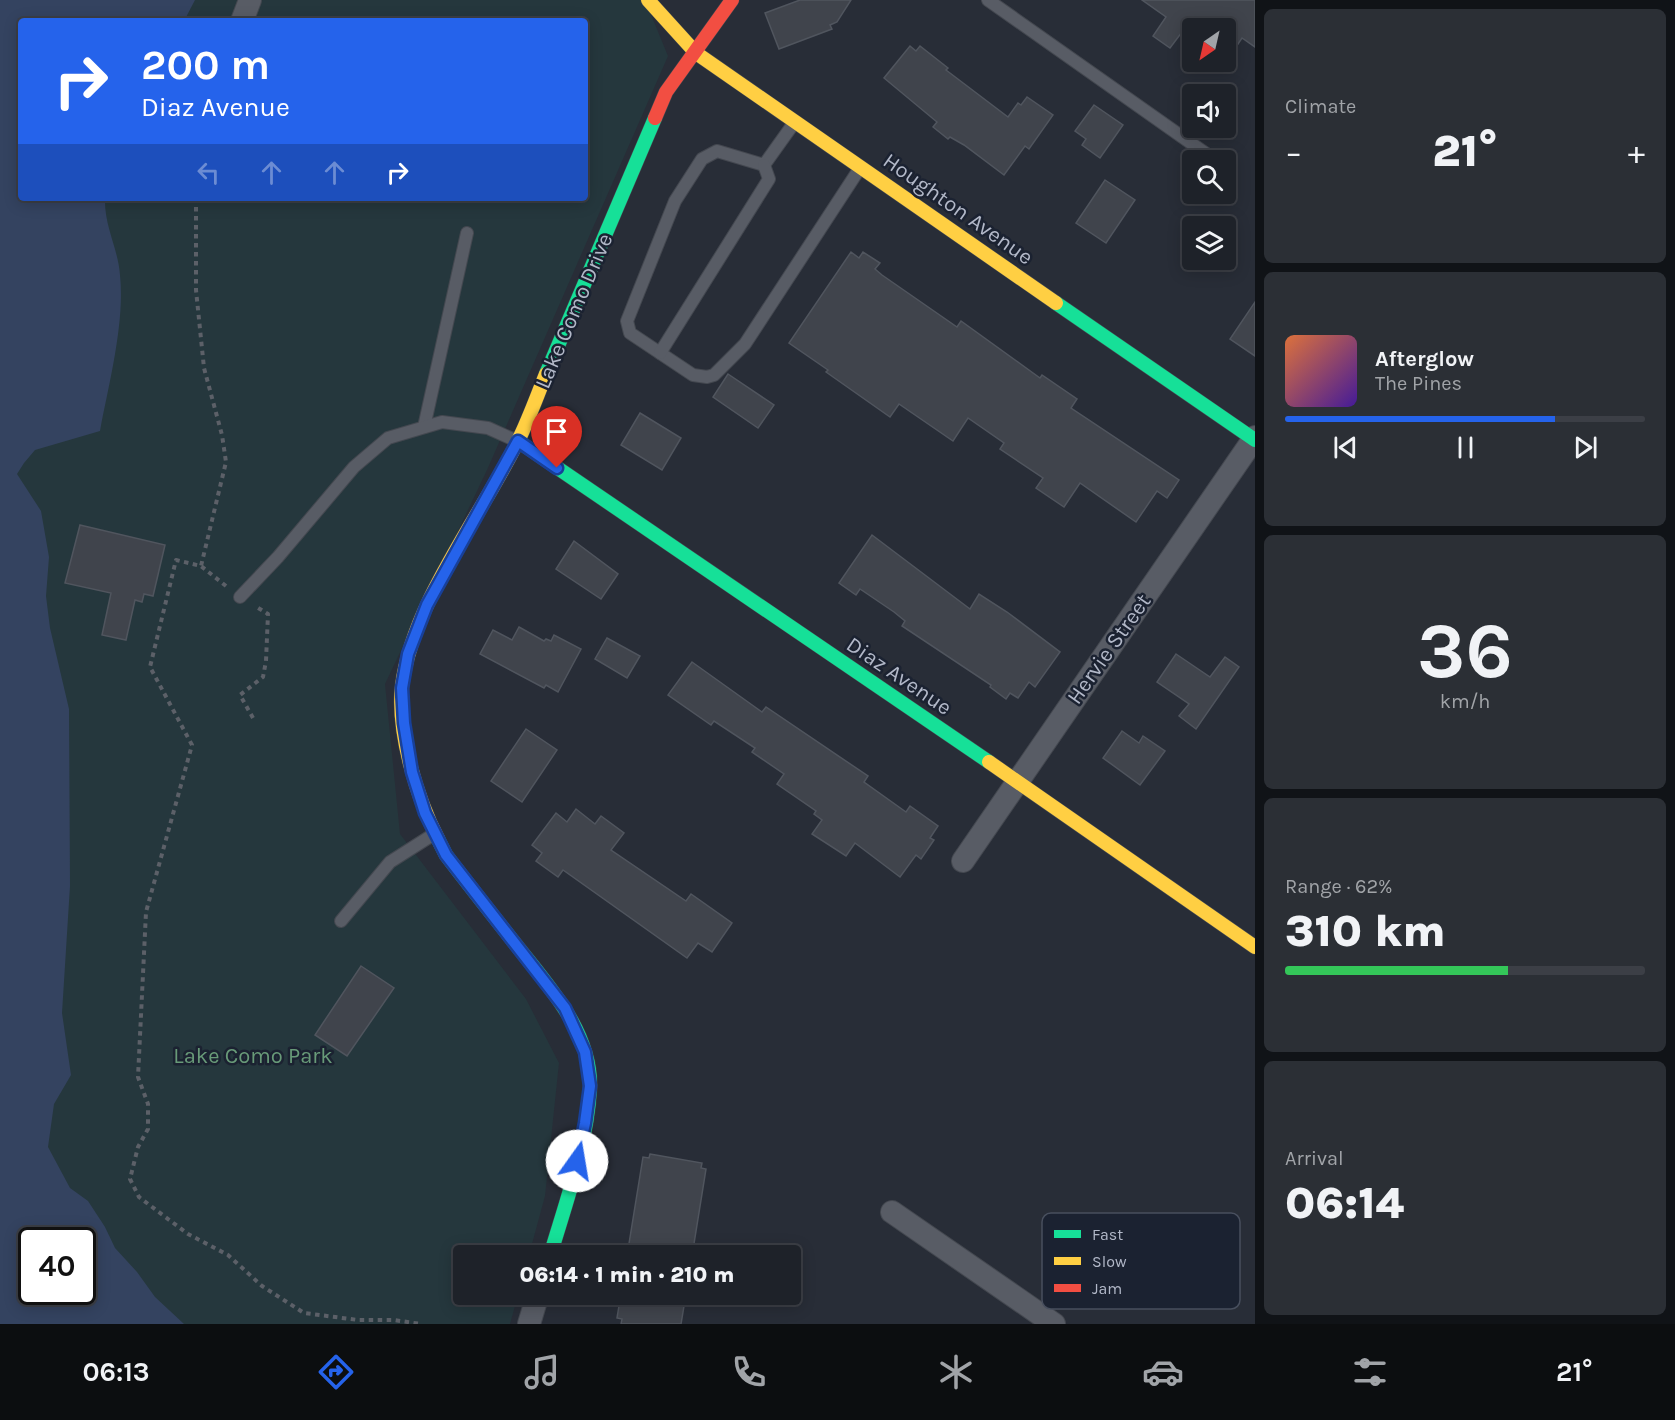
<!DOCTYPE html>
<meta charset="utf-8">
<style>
body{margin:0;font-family:Karla,sans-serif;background:#2b2f35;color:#f1f3f6;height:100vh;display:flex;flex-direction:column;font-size:22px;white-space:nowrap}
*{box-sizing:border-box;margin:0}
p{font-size:20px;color:#a1a4a8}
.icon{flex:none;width:33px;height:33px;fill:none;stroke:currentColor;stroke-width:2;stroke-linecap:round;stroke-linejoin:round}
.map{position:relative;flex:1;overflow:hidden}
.panel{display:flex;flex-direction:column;gap:9px;padding:9px;background:#101317;width:420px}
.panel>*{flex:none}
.banner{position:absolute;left:18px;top:18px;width:570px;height:183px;border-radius:6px;box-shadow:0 3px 15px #0003,0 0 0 2px #3c3f46;background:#2563eb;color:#fff;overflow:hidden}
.needle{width:39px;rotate:214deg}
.fabs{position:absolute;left:1182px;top:18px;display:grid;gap:12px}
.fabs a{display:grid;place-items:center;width:54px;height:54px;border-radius:6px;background:#1e2229;box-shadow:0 3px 15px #0003,0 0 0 2px #3c3f46;font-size:30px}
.speed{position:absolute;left:18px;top:1227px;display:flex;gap:12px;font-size:30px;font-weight:700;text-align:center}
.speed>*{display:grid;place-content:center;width:78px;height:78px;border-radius:50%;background:#1e2229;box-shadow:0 3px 15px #0003,0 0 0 2px #3c3f46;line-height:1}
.speed .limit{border:3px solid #111;border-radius:9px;background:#fff;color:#111}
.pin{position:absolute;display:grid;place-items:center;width:51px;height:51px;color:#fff;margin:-62px -26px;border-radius:50% 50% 50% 0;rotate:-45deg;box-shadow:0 0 6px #0007}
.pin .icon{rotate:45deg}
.me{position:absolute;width:66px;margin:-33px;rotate:13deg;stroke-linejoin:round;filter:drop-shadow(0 0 4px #0008)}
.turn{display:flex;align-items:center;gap:21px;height:126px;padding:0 24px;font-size:27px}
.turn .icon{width:78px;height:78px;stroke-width:2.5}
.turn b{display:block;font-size:42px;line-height:51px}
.lanes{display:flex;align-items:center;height:57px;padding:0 24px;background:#0003;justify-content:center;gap:30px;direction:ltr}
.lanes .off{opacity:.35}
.big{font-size:45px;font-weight:800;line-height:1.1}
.panel .tile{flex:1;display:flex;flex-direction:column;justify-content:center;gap:9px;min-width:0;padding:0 21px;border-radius:9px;background:#2b2f35}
.panel .dial{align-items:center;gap:0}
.dial b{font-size:78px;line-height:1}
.song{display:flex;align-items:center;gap:18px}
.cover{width:72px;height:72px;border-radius:9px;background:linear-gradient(135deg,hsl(20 70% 55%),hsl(260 70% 35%))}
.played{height:6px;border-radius:3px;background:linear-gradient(90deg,#2563eb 75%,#3c3f46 75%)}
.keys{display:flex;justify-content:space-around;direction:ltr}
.heat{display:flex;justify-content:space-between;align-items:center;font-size:33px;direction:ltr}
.charge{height:9px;border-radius:4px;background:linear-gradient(90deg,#34c759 62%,#3c3f46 0)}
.trip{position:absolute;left:453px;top:1245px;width:348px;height:60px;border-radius:6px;background:#1e2229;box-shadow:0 3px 15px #0003,0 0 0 2px #3c3f46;font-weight:800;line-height:60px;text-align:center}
.tabs{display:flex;height:96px;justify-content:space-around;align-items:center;background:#0c0e10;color:#a1a4a8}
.tabs .icon{width:42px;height:42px}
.tabs .active{color:#2563eb}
.tabs b{font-size:27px;color:#f1f3f6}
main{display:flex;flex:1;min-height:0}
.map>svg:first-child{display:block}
.green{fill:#25373d;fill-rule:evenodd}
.water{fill:#344360;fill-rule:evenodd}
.building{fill:#40444c;stroke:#50555e;stroke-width:1.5}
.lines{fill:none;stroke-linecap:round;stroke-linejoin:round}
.lane-casing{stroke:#444850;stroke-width:14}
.street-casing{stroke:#444850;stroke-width:24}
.fast-casing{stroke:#444850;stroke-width:15}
.slow-casing{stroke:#444850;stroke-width:15}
.jam-casing{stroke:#444850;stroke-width:15}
.path{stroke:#5c6068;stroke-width:4;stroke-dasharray:4.5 4.5;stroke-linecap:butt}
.lane{stroke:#585c65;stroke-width:12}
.street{stroke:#585c65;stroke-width:22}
.fast{stroke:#16e098;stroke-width:14}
.slow{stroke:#ffcf43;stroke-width:14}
.jam{stroke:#f24e42;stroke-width:14}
.route-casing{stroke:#184099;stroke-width:15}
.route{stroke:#2563eb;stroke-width:10}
.labels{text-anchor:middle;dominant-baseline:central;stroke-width:5;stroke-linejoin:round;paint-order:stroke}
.street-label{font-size:22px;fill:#b2b8c8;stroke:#1b2231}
.park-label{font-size:22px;fill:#689a78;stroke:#1b2231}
.key{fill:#1b2231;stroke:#484f5e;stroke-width:1.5}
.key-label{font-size:16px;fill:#b2b8c8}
</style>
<main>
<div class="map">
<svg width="1255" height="1324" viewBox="0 0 1255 1324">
<rect width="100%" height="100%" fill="#282d37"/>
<path class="green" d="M 0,0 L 645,0 L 668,56 L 487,470 L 385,684 L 400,834 L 526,999 L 559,1063 L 545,1196 L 529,1255 L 464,1256 L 464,1294 L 518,1295 L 510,1324 L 0,1324 ZM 21,21 L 585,21 L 585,198 L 21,198 ZM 32,1240 L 82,1240 L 82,1292 L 32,1292 Z"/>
<path class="water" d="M 0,0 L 195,0 L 184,21 L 21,21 L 21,198 L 105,198 C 104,226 118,248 120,275 C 125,323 109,383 100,431 L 35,450 L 24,463 L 17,474 L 41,511 L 49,557 L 46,596 L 50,628 L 69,709 L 70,886 L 62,1013 L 71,1075 L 54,1104 L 48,1147 L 70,1188 L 88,1201 L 105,1227 L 115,1248 L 137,1272 L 155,1297 L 184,1324 L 0,1324 ZM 32,1240 L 82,1240 L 82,1292 L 32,1292 Z"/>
<g class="building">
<polygon points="800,0 851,0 837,22 830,25 832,29 779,49 765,13"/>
<polygon points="1142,0 1255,0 1255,47 1242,38 1238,44 1234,42 1226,36 1226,28 1185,28 1170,48 1153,36 1166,17"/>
<polygon points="910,46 916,51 920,46 948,68 946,70 1008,117 1018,103 1021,105 1027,97 1053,115 1029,149 1025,146 1004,175 964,145 950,137 948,139 933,127 937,122 884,78"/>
<polygon points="1094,105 1123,125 1100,158 1082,145 1086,139 1075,131"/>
<polygon points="1105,180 1135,200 1106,243 1076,223"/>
<polygon points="851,252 859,258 863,252 880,263 875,269 882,275 957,327 961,321 1040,378 1042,375 1077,399 1071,408 1179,480 1167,498 1157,491 1136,522 1080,483 1064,507 1036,488 1043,478 1000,449 1004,443 968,418 953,441 899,404 890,417 826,372 828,370 789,343"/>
<polygon points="1255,302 1255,356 1230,339"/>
<polygon points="728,374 774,405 758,428 713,397"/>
<polygon points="640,413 681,438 662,470 621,445"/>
<polygon points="80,525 165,545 153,596 144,594 142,602 135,600 126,640 102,635 111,593 65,583"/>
<polygon points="872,535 970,609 979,594 1007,612 1060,652 1035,687 1029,682 1018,698 1010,693 1006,699 990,687 991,685 902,626 905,621 894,612 860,589 856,595 839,583"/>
<polygon points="574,541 618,574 601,599 556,569"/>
<polygon points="519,627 544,641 546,639 551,641 554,635 581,649 558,692 546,685 544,688 480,654 493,630 512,640"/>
<polygon points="607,638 640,656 627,678 595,659"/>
<polygon points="1176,654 1210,677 1225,657 1239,667 1196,729 1179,716 1189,704 1157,682"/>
<polygon points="692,662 762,712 766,707 868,776 864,782 906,812 910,806 938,826 930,838 934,840 921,859 916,855 900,877 855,843 846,856 812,834 822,820 814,814 816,811 777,784 784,774 752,752 755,748 714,721 711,725 668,695"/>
<polygon points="526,729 557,750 522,802 491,781"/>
<polygon points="1122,731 1139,743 1143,736 1165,751 1140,785 1103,758"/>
<polygon points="576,809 595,824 601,816 624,833 611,850 686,901 691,894 732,923 712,952 698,943 687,958 563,870 558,877 536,861 542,853 532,845 556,813 567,822"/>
<polygon points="361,966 394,988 347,1056 315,1035"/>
<polygon points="650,1154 702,1163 701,1168 706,1169 692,1256 627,1256 643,1157 649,1158"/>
<polygon points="621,1294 686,1294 681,1324 621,1324 622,1319 617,1318"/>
</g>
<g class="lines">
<g class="lane-casing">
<g id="lane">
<polyline points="988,0 1215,160"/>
<polyline points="794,123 764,165 717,151 702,159 675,201 627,321 630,333 693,375 707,377 714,375 745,344 860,168"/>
<polyline points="660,353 769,179 764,165"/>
<polyline points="424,427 467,233"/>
<polyline points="240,597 278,557 354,467 388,438 442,422 488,428 517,441"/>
<polyline points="341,921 390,862 434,834"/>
</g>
</g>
<g class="street-casing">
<g id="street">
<polyline points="242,21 250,0"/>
<polyline points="963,861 1255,437"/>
<polyline points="892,1212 1054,1324"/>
<polyline points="529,1324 538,1294"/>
</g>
</g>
<g class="fast-casing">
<g id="fast">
<polyline points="1056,303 1255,440"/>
<polyline points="546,374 655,118"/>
<polyline points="518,441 989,762"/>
<path d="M 438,839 L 446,855 C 468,884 491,913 513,941 C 546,983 592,1031 590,1088 C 587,1145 566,1202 550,1256"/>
</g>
</g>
<g class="slow-casing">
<g id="slow">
<polyline points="648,0 696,53 1056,303"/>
<polyline points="989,762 1255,947"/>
<path d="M 438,839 C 417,798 397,733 402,686 C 412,603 481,516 518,441 C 529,419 537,396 546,374"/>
</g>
</g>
<g class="jam-casing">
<polyline id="jam" points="655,118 666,92 732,0"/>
</g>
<g class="path">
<polyline points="196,198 196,290 204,368 222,435 226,462 201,566"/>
<polyline points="226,586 201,566 176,560 150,667 192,745 146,912 138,1077 148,1104 148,1129 138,1147 130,1179 139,1197 164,1216 188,1234 228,1255 262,1286 304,1313 358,1320 394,1320 421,1324"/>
<polyline points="253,718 240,695 263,677 266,661 268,614 255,606"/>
</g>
<use href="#lane" class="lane"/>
<use href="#street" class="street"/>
<use href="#fast" class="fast"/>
<use href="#slow" class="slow"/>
<use href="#jam" class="jam"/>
</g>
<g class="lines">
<g class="route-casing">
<polyline id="route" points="557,468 518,441 427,605 408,654 402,688 404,723 412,772 425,813 446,855 565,1008 585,1052 590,1086 585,1123 577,1161"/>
</g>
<use href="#route" class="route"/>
</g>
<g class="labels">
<g class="street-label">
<text transform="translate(958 209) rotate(35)">Houghton Avenue</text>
<text transform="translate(574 311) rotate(-67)">Lake Como Drive</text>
<text transform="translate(1109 649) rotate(-55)">Hervie Street</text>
<text transform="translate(899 676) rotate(34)">Diaz Avenue</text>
</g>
<g class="park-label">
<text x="253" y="1056">Lake Como Park</text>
</g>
</g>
<rect x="1042" y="1213" width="198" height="96" rx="9" class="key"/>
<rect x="1054" y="1230" width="27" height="8" fill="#16e098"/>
<rect x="1054" y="1257" width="27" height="8" fill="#ffcf43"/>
<rect x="1054" y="1284" width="27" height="8" fill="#f24e42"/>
<g class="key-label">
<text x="1092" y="1240">Fast</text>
<text x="1092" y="1267">Slow</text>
<text x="1092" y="1294">Jam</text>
</g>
</svg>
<div class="fabs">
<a><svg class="needle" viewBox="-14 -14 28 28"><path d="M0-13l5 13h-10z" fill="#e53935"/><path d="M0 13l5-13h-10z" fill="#a1a4a8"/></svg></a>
<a><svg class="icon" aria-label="sound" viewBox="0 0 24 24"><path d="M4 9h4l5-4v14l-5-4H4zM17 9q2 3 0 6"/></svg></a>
<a><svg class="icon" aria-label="search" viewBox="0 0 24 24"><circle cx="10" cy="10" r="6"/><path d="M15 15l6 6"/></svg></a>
<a><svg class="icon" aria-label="layers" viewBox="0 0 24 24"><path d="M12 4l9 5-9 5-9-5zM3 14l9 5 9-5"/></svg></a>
</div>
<div class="speed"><div class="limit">40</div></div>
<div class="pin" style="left:557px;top:468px;background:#d93025"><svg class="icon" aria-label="arrive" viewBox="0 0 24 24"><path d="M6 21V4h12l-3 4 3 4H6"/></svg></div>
<svg class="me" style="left:577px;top:1161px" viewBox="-20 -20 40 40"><circle r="19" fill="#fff"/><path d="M0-13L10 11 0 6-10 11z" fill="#2563eb"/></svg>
<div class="trip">06:14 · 1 min · 210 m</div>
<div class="banner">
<div class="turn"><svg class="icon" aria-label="right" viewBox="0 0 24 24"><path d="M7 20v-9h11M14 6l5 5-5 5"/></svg><div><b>200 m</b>Diaz Avenue</div></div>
<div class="lanes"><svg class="icon off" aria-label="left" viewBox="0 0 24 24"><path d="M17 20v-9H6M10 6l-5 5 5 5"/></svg><svg class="icon off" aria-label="ahead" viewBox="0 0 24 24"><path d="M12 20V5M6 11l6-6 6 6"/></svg><svg class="icon off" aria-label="ahead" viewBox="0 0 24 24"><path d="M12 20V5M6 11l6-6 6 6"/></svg><svg class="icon" aria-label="right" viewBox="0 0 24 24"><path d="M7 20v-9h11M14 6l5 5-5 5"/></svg></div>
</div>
</div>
<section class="panel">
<div class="tile"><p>Climate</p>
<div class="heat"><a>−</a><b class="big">21°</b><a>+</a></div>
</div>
<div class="tile">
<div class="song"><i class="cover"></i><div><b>Afterglow</b><p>The Pines</p></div></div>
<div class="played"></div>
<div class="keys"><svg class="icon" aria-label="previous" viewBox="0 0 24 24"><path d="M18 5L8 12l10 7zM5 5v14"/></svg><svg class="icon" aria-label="pause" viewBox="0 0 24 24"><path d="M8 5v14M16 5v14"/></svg><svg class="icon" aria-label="next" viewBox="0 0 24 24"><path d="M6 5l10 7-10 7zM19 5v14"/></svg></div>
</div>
<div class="tile dial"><b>36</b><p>km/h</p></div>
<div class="tile"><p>Range · 62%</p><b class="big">310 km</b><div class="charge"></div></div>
<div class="tile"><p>Arrival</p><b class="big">06:14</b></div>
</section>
</main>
<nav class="tabs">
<b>06:13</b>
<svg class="icon active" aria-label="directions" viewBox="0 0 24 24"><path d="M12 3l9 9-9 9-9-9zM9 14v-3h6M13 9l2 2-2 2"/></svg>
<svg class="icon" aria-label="music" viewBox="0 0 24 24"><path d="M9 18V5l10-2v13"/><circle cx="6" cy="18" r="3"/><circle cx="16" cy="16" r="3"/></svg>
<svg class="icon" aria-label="phone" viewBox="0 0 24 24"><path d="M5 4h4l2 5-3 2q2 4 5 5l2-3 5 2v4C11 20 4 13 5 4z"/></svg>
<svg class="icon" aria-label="climate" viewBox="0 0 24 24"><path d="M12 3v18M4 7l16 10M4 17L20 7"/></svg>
<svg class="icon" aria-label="car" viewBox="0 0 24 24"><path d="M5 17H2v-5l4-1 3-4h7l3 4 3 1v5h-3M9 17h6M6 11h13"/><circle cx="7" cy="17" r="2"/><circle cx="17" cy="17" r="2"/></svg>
<svg class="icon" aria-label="filters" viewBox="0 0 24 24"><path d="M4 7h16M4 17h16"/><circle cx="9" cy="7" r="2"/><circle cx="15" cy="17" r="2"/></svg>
<b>21°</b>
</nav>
